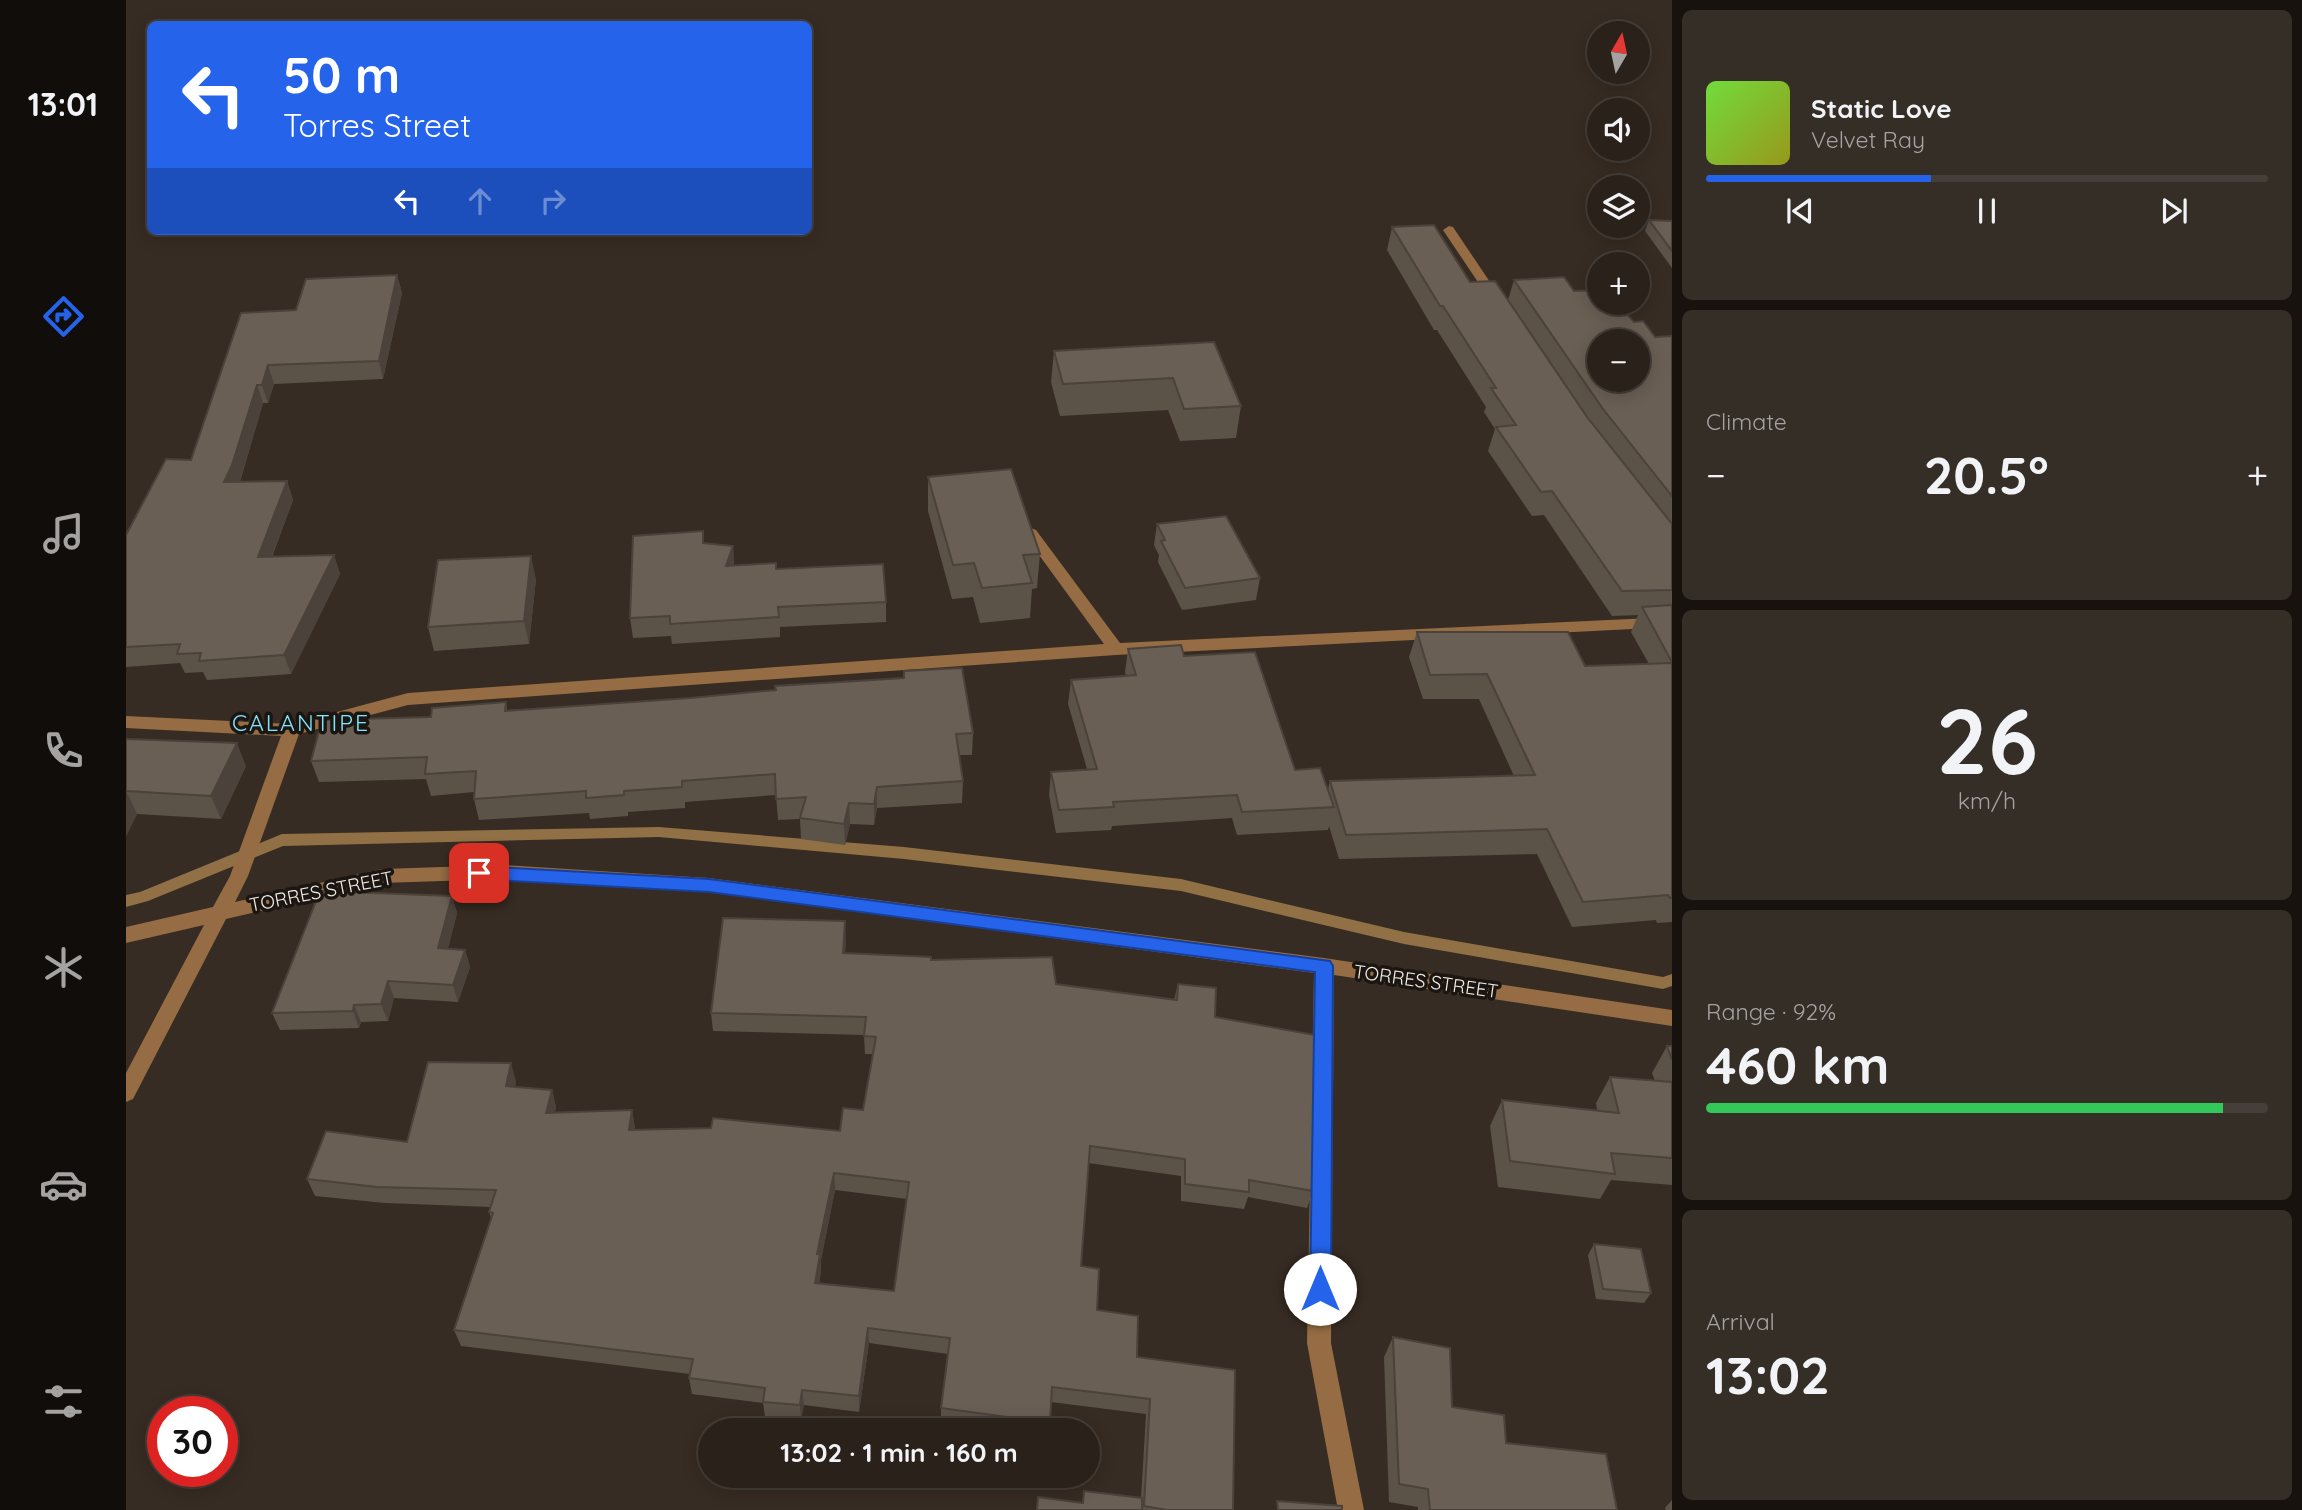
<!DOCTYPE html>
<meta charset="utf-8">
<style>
body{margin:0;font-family:Quicksand,sans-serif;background:#352e27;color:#f1f3f6;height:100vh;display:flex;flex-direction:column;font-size:26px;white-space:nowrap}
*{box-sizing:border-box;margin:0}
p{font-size:23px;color:#a5a3a2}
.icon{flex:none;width:38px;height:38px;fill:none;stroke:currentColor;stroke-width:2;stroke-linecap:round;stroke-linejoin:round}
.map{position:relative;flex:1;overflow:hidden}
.panel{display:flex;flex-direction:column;gap:10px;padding:10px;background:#17120e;width:630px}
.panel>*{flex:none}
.hud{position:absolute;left:21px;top:21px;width:665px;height:214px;border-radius:10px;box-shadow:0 4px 18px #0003,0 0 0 2px #453e39;background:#2563eb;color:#fff;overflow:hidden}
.needle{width:46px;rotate:9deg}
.tools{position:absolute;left:1461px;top:21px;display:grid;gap:14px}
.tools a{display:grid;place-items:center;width:63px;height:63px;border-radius:50%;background:#29211a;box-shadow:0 4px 18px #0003,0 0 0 2px #453e39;font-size:35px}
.speed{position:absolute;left:21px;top:1396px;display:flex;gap:14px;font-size:35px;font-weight:700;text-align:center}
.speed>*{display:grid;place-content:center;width:91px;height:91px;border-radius:50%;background:#29211a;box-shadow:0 4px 18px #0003,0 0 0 2px #453e39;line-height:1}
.speed .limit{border:10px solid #d22;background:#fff;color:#111}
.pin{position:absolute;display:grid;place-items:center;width:60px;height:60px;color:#fff;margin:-30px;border-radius:14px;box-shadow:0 4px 10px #0006}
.me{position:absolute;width:77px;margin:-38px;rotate:0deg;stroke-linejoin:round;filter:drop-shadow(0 0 5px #0008)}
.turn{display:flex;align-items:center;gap:24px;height:147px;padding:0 21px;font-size:32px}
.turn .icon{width:91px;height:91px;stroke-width:2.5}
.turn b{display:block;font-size:49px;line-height:60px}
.lanes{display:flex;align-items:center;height:66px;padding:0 21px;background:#0003;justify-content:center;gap:35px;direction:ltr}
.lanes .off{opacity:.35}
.big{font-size:52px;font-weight:700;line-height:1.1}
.panel .tile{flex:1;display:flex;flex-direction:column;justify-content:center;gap:10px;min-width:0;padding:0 24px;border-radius:10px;background:#352e27}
.panel .dial{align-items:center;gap:0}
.dial b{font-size:91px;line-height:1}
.song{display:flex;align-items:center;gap:21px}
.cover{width:84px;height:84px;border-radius:10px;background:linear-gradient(135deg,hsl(100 70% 55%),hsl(60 70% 35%))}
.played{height:7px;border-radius:4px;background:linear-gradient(90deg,#2563eb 40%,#453e39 40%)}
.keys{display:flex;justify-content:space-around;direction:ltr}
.heat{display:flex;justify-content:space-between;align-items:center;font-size:38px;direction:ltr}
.charge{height:10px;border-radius:5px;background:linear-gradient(90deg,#34c759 92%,#453e39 0)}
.trip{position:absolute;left:572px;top:1418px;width:402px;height:70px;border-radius:35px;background:#29211a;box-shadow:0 4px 18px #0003,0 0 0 2px #453e39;font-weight:700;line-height:70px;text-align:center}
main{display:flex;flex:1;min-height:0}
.menu{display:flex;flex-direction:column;width:126px;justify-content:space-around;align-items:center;background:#100d0a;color:#a5a3a2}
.menu .icon{width:49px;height:49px}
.menu .active{color:#2563eb}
.menu b{font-size:32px;color:#f1f3f6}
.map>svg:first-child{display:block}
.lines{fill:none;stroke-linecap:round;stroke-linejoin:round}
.stream{fill:#917045;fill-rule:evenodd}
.minor{fill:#956c43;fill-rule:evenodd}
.wall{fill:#5b5248;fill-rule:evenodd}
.shaded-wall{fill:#4a423b}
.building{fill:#6a5f54;stroke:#4a423b;stroke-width:2;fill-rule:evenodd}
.route{fill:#2563eb;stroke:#184099;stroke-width:2}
.labels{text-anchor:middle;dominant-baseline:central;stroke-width:7;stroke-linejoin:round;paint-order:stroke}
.street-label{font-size:19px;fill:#f3ece5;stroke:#1b1611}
.quarter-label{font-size:23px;letter-spacing:2px;fill:#80e5fd;stroke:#1b1611}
</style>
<main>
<nav class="menu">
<b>13:01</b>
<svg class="icon active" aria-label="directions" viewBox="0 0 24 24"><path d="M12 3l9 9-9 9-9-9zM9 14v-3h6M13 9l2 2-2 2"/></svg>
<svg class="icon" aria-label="music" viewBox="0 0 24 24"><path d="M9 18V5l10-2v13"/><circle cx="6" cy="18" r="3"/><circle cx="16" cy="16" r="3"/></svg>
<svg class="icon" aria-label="phone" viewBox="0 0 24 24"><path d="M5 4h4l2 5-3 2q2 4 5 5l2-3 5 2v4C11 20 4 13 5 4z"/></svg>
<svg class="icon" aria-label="climate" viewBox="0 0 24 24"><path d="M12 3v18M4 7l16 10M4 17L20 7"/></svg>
<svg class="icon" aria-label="car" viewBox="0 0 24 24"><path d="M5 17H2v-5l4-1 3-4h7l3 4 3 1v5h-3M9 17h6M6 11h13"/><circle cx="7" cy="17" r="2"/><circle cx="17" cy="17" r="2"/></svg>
<svg class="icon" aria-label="filters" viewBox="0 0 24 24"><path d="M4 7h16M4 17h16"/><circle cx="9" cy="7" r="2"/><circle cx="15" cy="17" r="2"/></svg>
</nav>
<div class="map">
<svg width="1546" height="1510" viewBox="0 0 1546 1510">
<rect width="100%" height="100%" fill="#372c23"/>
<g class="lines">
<polygon class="stream" points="533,827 778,847 1055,879 1278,932 1537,977 1546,974 1546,986 1537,989 1278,944 1055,891 778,859 533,837 157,846 22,901 0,907 0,895 14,892 156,834"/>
<g class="minor">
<polygon points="1323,226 1327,227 1376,300 1375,303 1370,304 1364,300 1317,230"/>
<polygon points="905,528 910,530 994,643 1546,617 1546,627 990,655 282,705 173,734 122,876 109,902 256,869 377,865 583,878 1198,958 1546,1010 1546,1026 1208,975 1205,1343 1238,1510 1212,1510 1181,1343 1188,973 583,892 377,879 256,883 100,919 7,1099 0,1102 0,1073 78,925 0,943 0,927 87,907 104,876 155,736 0,728 0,716 166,724 282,693 978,644 897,533"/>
</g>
</g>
<g class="wall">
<polygon points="1523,220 1546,221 1546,268 1519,231"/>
<polygon points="1266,227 1344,282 1382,300 1388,280 1448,291 1508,322 1529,337 1546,336 1546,922 1531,923 1530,920 1446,927 1411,854 1213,859 1203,826 1202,830 1111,835 1106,818 986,826 985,830 930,833 923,795 925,772 961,769 942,704 945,680 1000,676 999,672 1002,649 1058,656 1169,770 1202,789 1204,781 1388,776 1353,699 1297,699 1283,657 1291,632 1459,666 1523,664 1505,632 1512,615 1486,616 1418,515 1406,516 1362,451 1369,429 1358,412 1360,407 1311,330 1308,330 1261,250"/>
<polygon points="271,275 276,293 257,379 148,384 142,403 137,403 114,482 161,481 167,500 146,557 208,555 214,574 165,674 81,680 77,672 59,673 54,663 0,667 0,535 65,460 170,310"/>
<polygon points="1088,342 1115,406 1110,438 1054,441 1042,410 934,416 925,382 928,351"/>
<polygon points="802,477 914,554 911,588 906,589 904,618 854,623 847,597 826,599 802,511"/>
<polygon points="1031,524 1134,578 1130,600 1056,610 1032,562 1033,555 1028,545"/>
<polygon points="578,543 607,546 608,565 650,569 760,602 760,622 654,627 654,637 546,644 545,636 507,638 504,618"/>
<polygon points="410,579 403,644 308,651 302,627"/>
<polygon points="778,671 847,733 846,755 833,755 837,781 836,803 751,808 748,825 724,824 719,845 675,839 674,819 652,820 650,795 559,802 559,808 502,812 502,816 464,819 463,813 353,820 348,799 348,792 305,796 300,779 193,782 185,761 305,717 380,702 381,710 564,698 778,678"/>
<polygon points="0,739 120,766 95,819 11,814 0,836"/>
<polygon points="326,896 331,913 322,948 339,950 344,967 332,1002 268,998 262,1021 235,1022 233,1028 154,1030 146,1013"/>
<path d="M 720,939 L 719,953 L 805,960 L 930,984 L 1048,1000 L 1052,984 L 1089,1017 L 1187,1191 L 1181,1208 L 1122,1197 L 1118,1209 L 1055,1201 L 1055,1176 L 962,1163 L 955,1266 L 971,1310 L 1011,1357 L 1107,1510 L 910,1510 L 912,1497 L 956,1503 L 958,1491 L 1015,1498 L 1020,1414 L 925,1402 L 923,1430 L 862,1430 L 815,1423 L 815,1408 L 822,1354 L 743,1343 L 733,1412 L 678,1405 L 675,1420 L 639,1417 L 637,1403 L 566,1394 L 563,1378 L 564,1374 L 335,1346 L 328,1330 L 365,1218 L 363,1212 L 365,1207 L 259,1203 L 189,1196 L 181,1179 L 281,1142 L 390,1081 L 389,1087 L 426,1090 L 430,1107 L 429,1112 L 506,1110 L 509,1130 L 714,1131 L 737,1110 L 747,1054 L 739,1054 L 738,1035 L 587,1031 L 585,1013 ZM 709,1190 L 781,1199 L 768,1291 L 693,1283 L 695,1271 L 695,1260 Z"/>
<polygon points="1541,1046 1546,1046 1546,1185 1485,1180 1474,1199 1372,1187 1364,1126 1376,1100 1471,1110 1470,1103 1484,1077 1529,1081 1526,1073"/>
<polygon points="1468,1244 1525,1293 1518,1303 1470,1299 1462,1255"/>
<polygon points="1267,1337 1326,1407 1380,1443 1491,1510 1292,1510 1292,1507 1263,1502 1258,1357"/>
<polygon points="1546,1500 1546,1510 1540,1510 1539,1508"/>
</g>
<g class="shaded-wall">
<polygon points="271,275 276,293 257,379 253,361"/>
<polygon points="142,365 148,384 142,403 136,385"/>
<polygon points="131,385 137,403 113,484 98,482"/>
<polygon points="161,481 167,500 138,576 132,557"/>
<polygon points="607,546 608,566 600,566"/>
<polygon points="208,555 214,574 165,674 158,655"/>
<polygon points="405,556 410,579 403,644 398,621"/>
<polygon points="111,743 120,766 95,819 85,796"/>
<polygon points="751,787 751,808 748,825 748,804"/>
<polygon points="0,791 11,814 0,836"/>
<polygon points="723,803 724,824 719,845 718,824"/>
<polygon points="326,896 331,913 317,965 312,948"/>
<polygon points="719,921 720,939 717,971 717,953"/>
<polygon points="339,950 344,967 332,1002 327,985"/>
<polygon points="262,981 268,998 262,1021 255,1004"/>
<polygon points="228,1005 235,1022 233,1028 227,1011"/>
<polygon points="385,1063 390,1081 385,1103 380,1086"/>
<polygon points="426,1090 430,1107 425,1130 420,1113"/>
<polygon points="506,1110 509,1127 507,1147 503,1130"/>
<polygon points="708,1173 709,1190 695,1260 695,1271 691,1299 689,1283 691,1254"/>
<polygon points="742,1328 743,1343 733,1412 733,1396"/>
<polygon points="676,1390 678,1405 675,1420 674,1405"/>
</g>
<g class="building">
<polygon points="1523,220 1546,221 1546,251"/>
<polygon points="1308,225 1344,282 1369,281 1461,417 1546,524 1546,590 1496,591 1426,491 1415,492 1370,427 1390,425 1365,388 1370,388 1317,306 1314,306 1266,227"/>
<polygon points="271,275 253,361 142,365 136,385 131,385 106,465 98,482 161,481 132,557 208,555 158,655 73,661 75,653 51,654 54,644 0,647 0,535 40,459 65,460 115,313 170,310 180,279"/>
<path d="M 1438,277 L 1448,291 L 1474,290 L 1474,303 L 1491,303 L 1508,322 L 1517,321 L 1529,337 L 1546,336 L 1546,496 L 1477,409 L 1388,280 ZM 1474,341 L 1512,341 L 1512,380 L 1474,380 Z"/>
<polygon points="1088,342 1115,406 1058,409 1047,378 937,384 928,351"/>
<polygon points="885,469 914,554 897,555 906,583 856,588 848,563 827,565 802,477"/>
<polygon points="1100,516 1134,578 1059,588 1035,541 1039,540 1031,524"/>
<polygon points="577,531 577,543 607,546 600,566 650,563 650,569 757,564 760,602 652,607 653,617 544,624 544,616 504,618 507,536"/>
<polygon points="405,556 398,621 302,627 312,560"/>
<polygon points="1546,605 1546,662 1516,607"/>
<polygon points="1291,632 1442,632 1459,666 1546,663 1546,898 1544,898 1542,895 1457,902 1421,829 1220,835 1204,781 1409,775 1361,674 1304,675"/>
<polygon points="1055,645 1058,656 1129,652 1169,770 1194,768 1208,807 1116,812 1111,795 987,802 988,807 933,810 925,772 971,769 945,680 1010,675 1002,649"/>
<polygon points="836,668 847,733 830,734 837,781 751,787 748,804 723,803 718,824 674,818 680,797 650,799 649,774 556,781 556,787 498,791 498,795 460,798 460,791 348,799 350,771 299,774 301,757 185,761 196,720 305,717 306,708 380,702 379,711 564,698 650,690 649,686 778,678 778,671"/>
<polygon points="0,739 111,743 85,796 0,791"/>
<polygon points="194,891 326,896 312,948 339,950 327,985 262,981 255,1004 228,1005 227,1011 146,1013"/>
<path d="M 597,918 L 719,921 L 717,953 L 805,957 L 805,960 L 926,957 L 930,984 L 1051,1000 L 1052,984 L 1090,988 L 1089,1017 L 1189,1035 L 1187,1191 L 1123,1180 L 1123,1192 L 1059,1184 L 1059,1159 L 964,1146 L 955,1266 L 973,1269 L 971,1310 L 1012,1316 L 1011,1357 L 1109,1370 L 1107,1510 L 1041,1510 L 1018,1506 L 1024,1399 L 926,1387 L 924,1423 L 815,1408 L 824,1338 L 742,1328 L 733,1396 L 676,1390 L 674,1405 L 637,1402 L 639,1388 L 563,1378 L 567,1359 L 328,1330 L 367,1213 L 363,1212 L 370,1190 L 251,1187 L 181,1179 L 200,1131 L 281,1142 L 302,1062 L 385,1063 L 380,1086 L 426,1090 L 420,1113 L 506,1110 L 503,1130 L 585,1128 L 587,1118 L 714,1131 L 717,1108 L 737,1110 L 750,1037 L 738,1036 L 740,1017 L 585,1013 ZM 708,1173 L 783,1182 L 768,1291 L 689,1283 L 694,1254 L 691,1254 Z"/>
<polygon points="1541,1046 1546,1046 1546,1060"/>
<polygon points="1484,1077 1546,1082 1546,1158 1485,1153 1489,1174 1384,1161 1376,1100 1493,1113"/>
<polygon points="1468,1244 1515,1249 1525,1293 1477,1289"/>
<polygon points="1267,1337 1324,1348 1326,1407 1378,1415 1380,1443 1480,1454 1491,1510 1304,1510 1302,1489 1273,1484"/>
<polygon points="958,1491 1016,1498 1016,1510 911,1510 912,1497 957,1503"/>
<polygon points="1151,1501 1216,1506 1216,1510 1152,1510"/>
</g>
<polygon class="route" points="353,866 583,879 1204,961 1207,966 1205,1289 1202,1296 1194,1299 1187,1296 1184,1289 1189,972 583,892 353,879 347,878 344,873 347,868"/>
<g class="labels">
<g class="street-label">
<text transform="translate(195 891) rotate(-11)">TORRES STREET</text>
<text transform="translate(1300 981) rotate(8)">TORRES STREET</text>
</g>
<g class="quarter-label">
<text x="175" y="722">CALANTIPE</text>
</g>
</g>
</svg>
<div class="tools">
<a><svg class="needle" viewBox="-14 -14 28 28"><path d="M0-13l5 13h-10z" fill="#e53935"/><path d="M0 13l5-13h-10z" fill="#a5a3a2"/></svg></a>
<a><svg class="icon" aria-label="sound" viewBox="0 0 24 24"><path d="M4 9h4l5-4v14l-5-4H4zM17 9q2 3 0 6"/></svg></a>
<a><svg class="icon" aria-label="layers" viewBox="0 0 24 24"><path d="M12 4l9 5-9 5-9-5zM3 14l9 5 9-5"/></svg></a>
<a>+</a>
<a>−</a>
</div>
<div class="speed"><div class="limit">30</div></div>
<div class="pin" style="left:353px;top:873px;background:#d93025"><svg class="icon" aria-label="arrive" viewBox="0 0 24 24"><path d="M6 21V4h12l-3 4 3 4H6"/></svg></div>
<svg class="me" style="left:1194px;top:1289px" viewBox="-20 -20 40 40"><circle r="19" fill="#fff"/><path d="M0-13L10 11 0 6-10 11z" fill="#2563eb"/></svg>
<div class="trip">13:02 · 1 min · 160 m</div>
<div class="hud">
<div class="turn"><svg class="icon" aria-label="left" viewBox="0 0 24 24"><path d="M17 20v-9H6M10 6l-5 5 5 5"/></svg><div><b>50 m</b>Torres Street</div></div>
<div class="lanes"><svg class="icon" aria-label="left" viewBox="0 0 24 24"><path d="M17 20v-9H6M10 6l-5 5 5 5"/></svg><svg class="icon off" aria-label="ahead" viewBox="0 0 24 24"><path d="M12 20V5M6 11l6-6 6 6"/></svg><svg class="icon off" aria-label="right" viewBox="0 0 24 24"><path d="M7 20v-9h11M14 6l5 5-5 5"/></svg></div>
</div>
</div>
<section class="panel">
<div class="tile">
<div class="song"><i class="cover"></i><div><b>Static Love</b><p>Velvet Ray</p></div></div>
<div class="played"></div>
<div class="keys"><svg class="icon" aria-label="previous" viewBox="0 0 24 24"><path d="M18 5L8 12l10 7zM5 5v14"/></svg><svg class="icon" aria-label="pause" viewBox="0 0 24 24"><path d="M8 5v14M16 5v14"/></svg><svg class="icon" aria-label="next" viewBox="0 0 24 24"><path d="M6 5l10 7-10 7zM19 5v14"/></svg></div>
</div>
<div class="tile"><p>Climate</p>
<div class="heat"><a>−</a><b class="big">20.5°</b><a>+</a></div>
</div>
<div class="tile dial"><b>26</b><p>km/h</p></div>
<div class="tile"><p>Range · 92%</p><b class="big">460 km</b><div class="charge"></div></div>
<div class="tile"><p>Arrival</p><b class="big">13:02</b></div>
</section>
</main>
